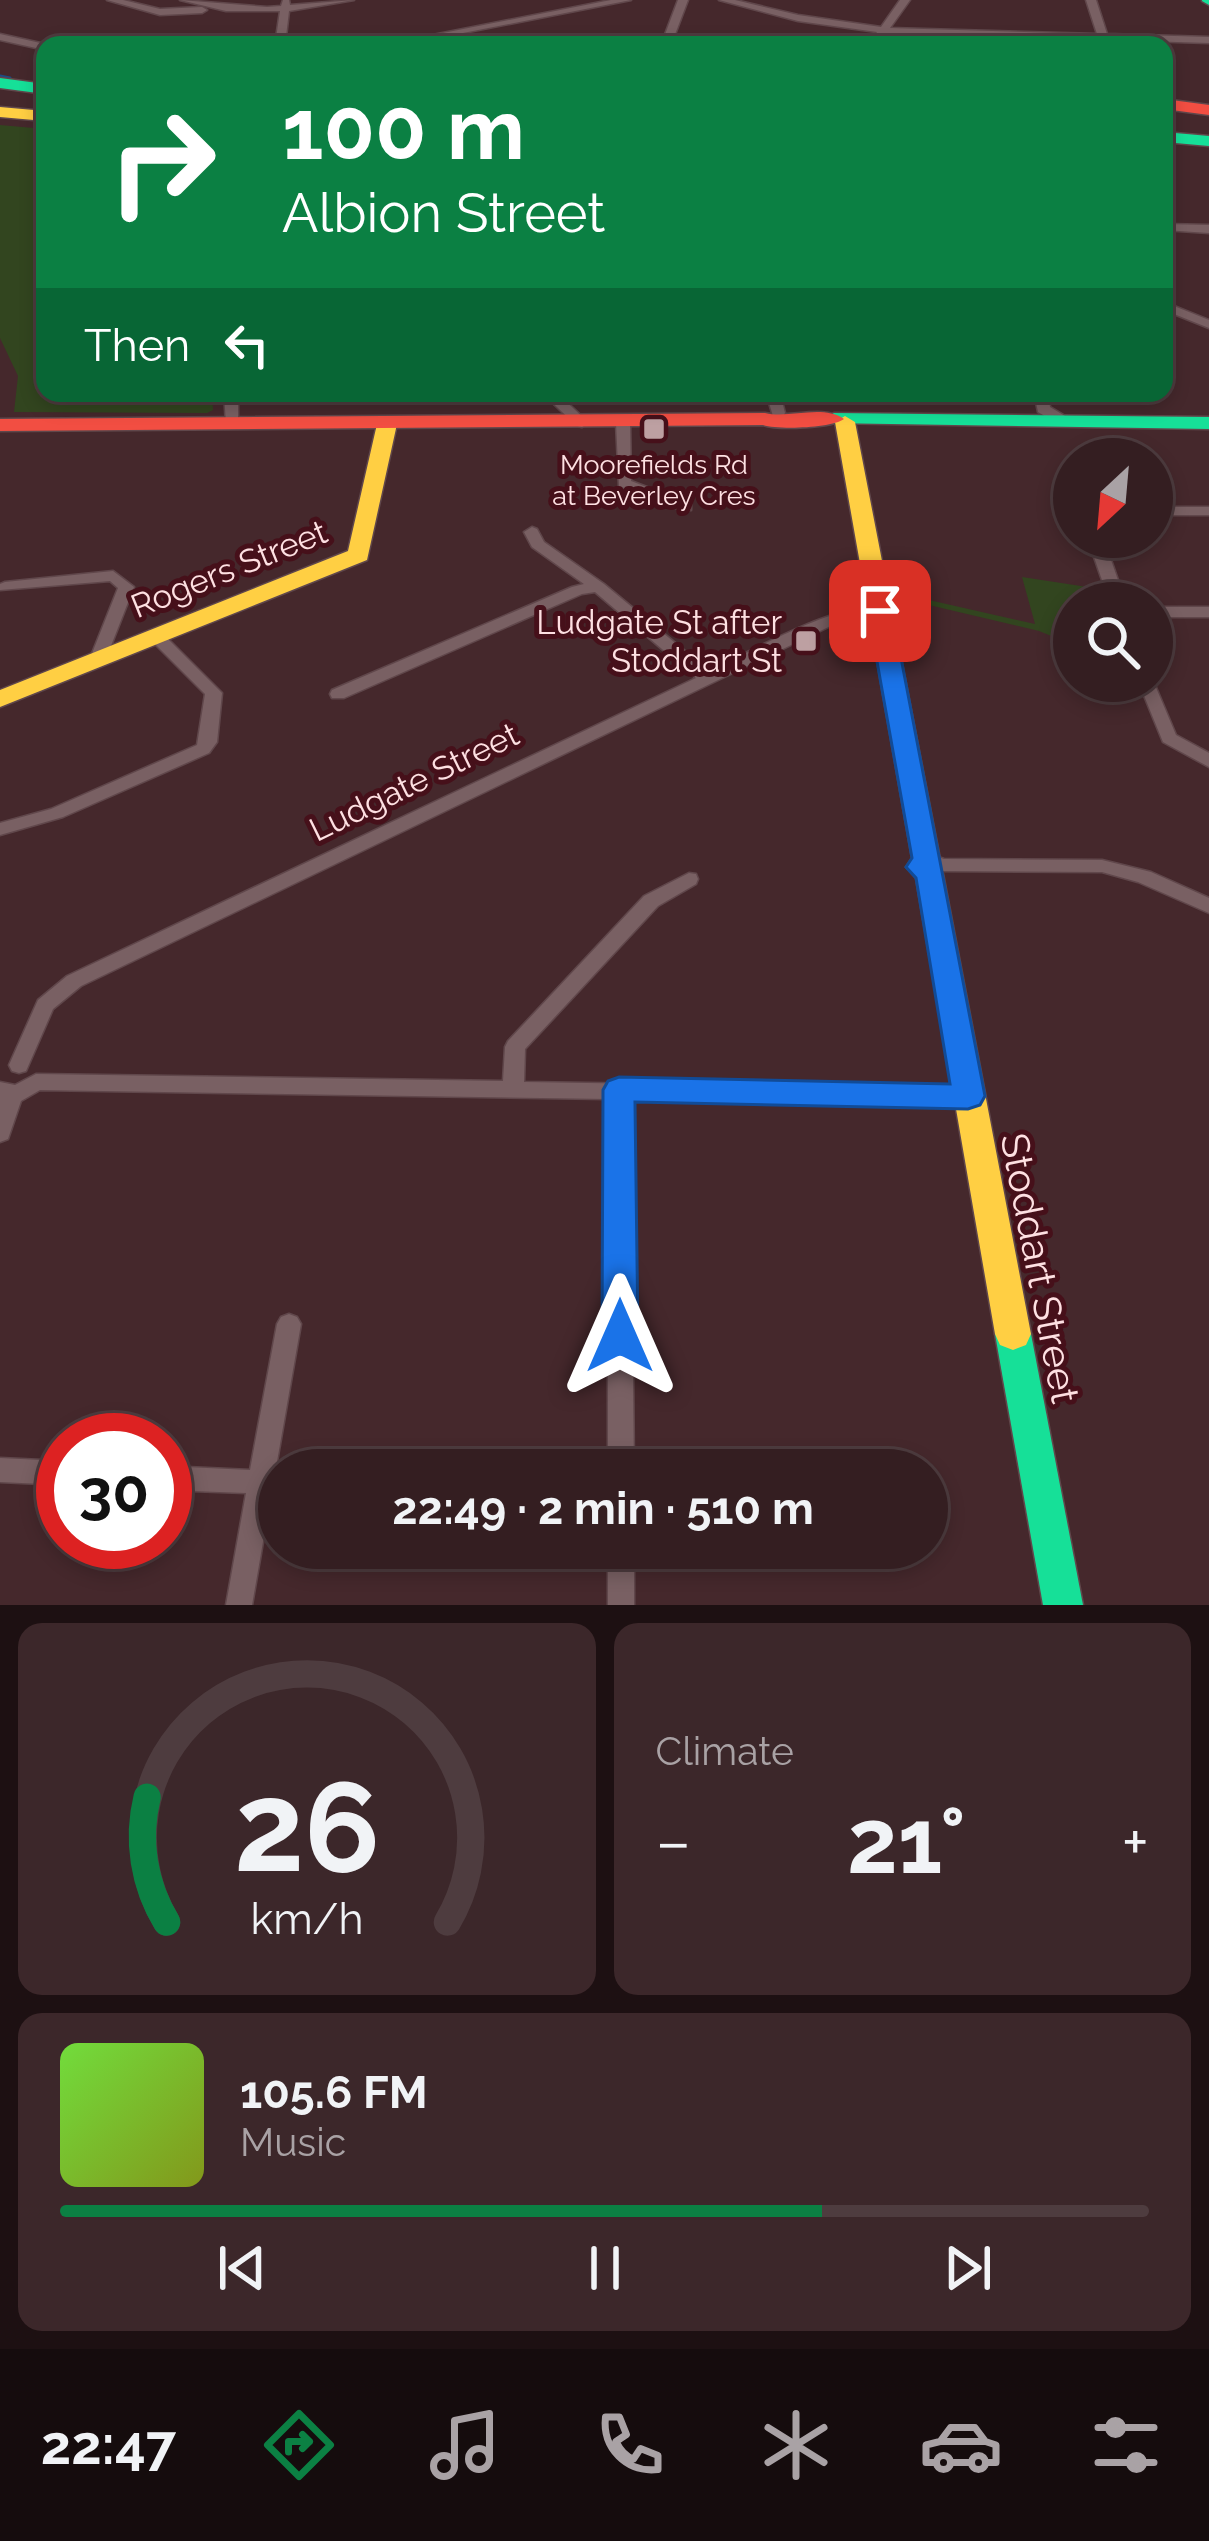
<!DOCTYPE html>
<meta charset="utf-8">
<style>
body{margin:0;font-family:Raleway,sans-serif;background:#3c272a;color:#f1f3f6;height:100vh;display:flex;flex-direction:column;font-size:45px;white-space:nowrap}
*{box-sizing:border-box;margin:0}
p{font-size:39px;color:#a9a2a5}
.icon{flex:none;width:66px;height:66px;fill:none;stroke:currentColor;stroke-width:2;stroke-linecap:round;stroke-linejoin:round}
.map{position:relative;height:1605px;overflow:hidden}
.side{display:flex;flex-direction:column;gap:18px;padding:18px;background:#1d1012;flex:1}
.side>*{flex:none}
.guide{position:absolute;left:36px;top:36px;width:1137px;height:366px;border-radius:24px;box-shadow:0 6px 18px #0003,0 0 0 3px #4e3c3f;background:#0b8043;color:#fff;overflow:hidden}
.needle{width:78px;rotate:206deg}
.controls{position:absolute;left:1053px;top:438px;display:grid;gap:24px}
.controls a{display:grid;place-items:center;width:120px;height:120px;border-radius:50%;background:#341e21;box-shadow:0 6px 18px #0003,0 0 0 3px #4e3c3f;font-size:60px}
.speed{position:absolute;left:36px;top:1413px;display:flex;gap:24px;font-size:60px;font-weight:700;text-align:center}
.speed>*{display:grid;place-content:center;width:156px;height:156px;border-radius:50%;background:#341e21;box-shadow:0 6px 18px #0003,0 0 0 3px #4e3c3f;line-height:1}
.speed .limit{border:18px solid #d22;background:#fff;color:#111}
.pin{position:absolute;display:grid;place-items:center;width:102px;height:102px;color:#fff;margin:-51px;border-radius:24px;box-shadow:0 6px 18px #0006}
.me{position:absolute;width:132px;margin:-66px;rotate:0deg;stroke-linejoin:round;filter:drop-shadow(0 0 9px #0008)}
.turn{display:flex;align-items:center;gap:42px;height:252px;padding:0 48px;font-size:54px}
.turn .icon{width:156px;height:156px;stroke-width:2.5}
.turn b{display:block;font-size:84px;line-height:102px}
.then{display:flex;align-items:center;height:114px;padding:0 48px;background:#0003;gap:24px;font-size:45px}
.big{font-size:90px;font-weight:700;line-height:1.1}
.side .tile{flex:1;display:flex;flex-direction:column;justify-content:center;gap:18px;min-width:0;padding:0 42px;border-radius:24px;background:#3c272a}
.side .dial{align-items:center;gap:0}
.dial svg{height:312px;overflow:visible;fill:none;stroke:#4e3c3f;stroke-width:7;stroke-linecap:round;text-anchor:middle}
.dial text{fill:#f1f3f6;stroke:none}
.song{display:flex;align-items:center;gap:36px}
.cover{width:144px;height:144px;border-radius:18px;background:linear-gradient(135deg,hsl(100 70% 55%),hsl(70 70% 35%))}
.played{height:12px;border-radius:6px;background:linear-gradient(90deg,#0b8043 70%,#4e3c3f 70%)}
.keys{display:flex;justify-content:space-around;direction:ltr}
.heat{display:flex;justify-content:space-between;align-items:center;font-size:66px;direction:ltr}
.side .tiles{flex:1;display:grid;gap:18px;grid-template-columns:1fr 1fr}
.tile:last-child{grid-column:span 2}
.trip{position:absolute;left:258px;top:1449px;width:690px;height:120px;border-radius:60px;background:#341e21;box-shadow:0 6px 18px #0003,0 0 0 3px #4e3c3f;font-weight:700;line-height:120px;text-align:center}
.dock{display:flex;height:192px;justify-content:space-around;align-items:center;background:#150c0d;color:#a9a2a5}
.dock .icon{width:84px;height:84px}
.dock .active{color:#0b8043}
.dock b{font-size:54px;color:#f1f3f6}
.map>svg:first-child{display:block}
.green{fill:#32451f}
.lines{fill:none;stroke-linecap:round;stroke-linejoin:round}
.stream{stroke:#1d4b83;stroke-width:3}
.street-casing{stroke:#60474b;stroke-width:3}
.fast-casing{stroke:#60474b;stroke-width:3}
.slow-casing{stroke:#60474b;stroke-width:3}
.jam-casing{stroke:#60474b;stroke-width:3}
.street{fill:#796063;fill-rule:evenodd}
.fast{fill:#16e098;fill-rule:evenodd}
.slow{fill:#ffcf43;fill-rule:evenodd}
.jam{fill:#f24e42;fill-rule:evenodd}
.route{fill:#1a73e8;stroke:#114b97;stroke-width:3}
.poi-dot{fill:#bda0a2;stroke:#46101a;stroke-width:4.5}
.labels{text-anchor:middle;dominant-baseline:central;stroke-width:10;stroke-linejoin:round;paint-order:stroke}
.far-poi-label{font-size:27px;fill:#fee0e2;stroke:#46101a}
.street-label{font-size:33px;fill:#fee0e2;stroke:#46101a}
.poi-label{font-size:33px;fill:#fee0e2;stroke:#46101a;text-anchor:end}
.near-street-label{font-size:39px;fill:#fee0e2;stroke:#46101a}
</style>
<div class="map">
<svg width="1209" height="1605" viewBox="0 0 1209 1605">
<rect width="100%" height="100%" fill="#45282c"/>
<g class="green">
<polygon points="0,125 45,129 45,393 212,393 213,410 207,413 14,412 18,376 0,338"/>
<polygon points="1022,577 1107,590 1111,603 1074,603 1074,645 1039,631 899,598 898,593 1035,624"/>
</g>
<g class="lines">
<g class="stream">
<polyline points="537,45 566,39 644,44"/>
<polyline points="0,76 10,78"/>
</g>
<g class="street-casing">
<g id="street">
<polygon points="107,0 123,0 160,9 202,7 207,10 202,13 160,15"/>
<polygon points="180,0 267,7 281,6 283,0 289,0 290,5 354,0 289,11 285,45 275,45 280,11 226,11"/>
<polygon points="611,0 631,0 402,45 382,45"/>
<polygon points="678,0 688,0 671,45 661,45"/>
<polygon points="719,0 735,0 798,15 881,27 900,0 910,0 890,28 1097,34 1086,0 1096,0 1107,34 1209,37 1209,43 886,33 878,45 868,45 877,32 798,21"/>
<polygon points="0,34 45,44 48,45 45,45 45,50 0,40"/>
<polygon points="1164,224 1209,225 1209,233 1164,230"/>
<polygon points="1164,302 1209,320 1209,328 1164,310"/>
<polygon points="224,393 238,393 238,427 233,428 226,424"/>
<polygon points="542,393 557,393 589,423 582,427 577,426"/>
<polygon points="766,393 780,393 785,413 783,416 773,416"/>
<polygon points="1034,393 1048,393 1050,407 1070,419 1070,425 1060,425 1038,412"/>
<polygon points="623,419 630,423 631,481 691,504 691,510 681,510 619,486 616,423"/>
<rect x="1152" y="507" width="57" height="8"/>
<path d="M 532,527 L 537,529 L 544,542 L 604,584 L 709,671 C 745,655 855,591 888,611 L 880,616 L 843,620 L 81,986 L 53,1009 L 26,1071 L 19,1073 L 12,1071 L 9,1065 L 38,1000 L 67,976 L 696,678 L 595,592 L 582,594 L 344,698 L 332,698 L 330,694 L 332,690 L 572,587 L 584,584 L 532,547 L 524,532 Z"/>
<polygon points="1087,537 1103,537 1126,603 1110,603"/>
<polygon points="113,571 134,587 105,661 97,666 89,661 118,588 110,581 0,590 0,584 5,582"/>
<rect x="1152" y="607" width="57" height="10"/>
<polygon points="157,632 163,634 222,693 217,742 209,753 63,817 0,835 0,823 51,809 197,745 205,694 151,640 149,637"/>
<polygon points="1152,678 1176,735 1209,753 1209,767 1163,742 1138,681 1152,681"/>
<polygon points="926,853 944,859 1102,860 1151,872 1209,898 1209,913 1138,882 1102,872 943,871 919,863 917,859 919,855"/>
<polygon points="689,873 696,874 698,879 696,884 658,906 525,1049 524,1082 968,1089 976,1091 979,1097 976,1103 968,1105 630,1100 634,1470 608,1470 608,1099 40,1090 21,1101 8,1139 0,1142 0,1082 15,1085 36,1074 503,1081 505,1047 508,1041 644,896"/>
<polygon points="289,1314 297,1317 301,1324 252,1605 226,1605 246,1493 165,1490 165,1466 250,1470 277,1324 281,1317"/>
<polygon points="0,1458 63,1461 63,1485 0,1482"/>
<rect x="608" y="1548" width="26" height="57"/>
</g>
</g>
<g class="fast-casing">
<g id="fast">
<polygon points="1209,0 1209,5 1202,1 1202,0"/>
<polygon points="0,78 45,84 45,94 0,88"/>
<polygon points="1164,132 1209,136 1209,146 1164,142"/>
<polygon points="834,413 1209,417 1209,429 827,423 824,419"/>
<polygon points="1013,1318 1026,1323 1031,1334 1083,1605 1043,1605 995,1334 1000,1323"/>
</g>
</g>
<g class="slow-casing">
<g id="slow">
<polygon points="0,107 45,111 45,121 0,117"/>
<polygon points="845,416 855,422 940,859 936,865 943,874 1031,1334 1026,1345 1013,1350 1000,1345 995,1334 916,878 906,867 912,858 835,422"/>
<polygon points="387,418 397,424 367,560 0,707 0,690 348,551 377,424"/>
</g>
</g>
<g class="jam-casing">
<g id="jam">
<polygon points="1164,99 1209,105 1209,115 1164,109"/>
<path d="M 765,413 C 789,419 822,404 844,419 C 832,428 779,430 763,425 L 0,431 L 0,419 Z"/>
</g>
</g>
<use href="#street" class="street"/>
<use href="#fast" class="fast"/>
<use href="#slow" class="slow"/>
<use href="#jam" class="jam"/>
</g>
<polygon class="route" points="880,604 892,611 985,1096 980,1105 968,1109 635,1102 638,1336 633,1347 620,1352 607,1347 602,1336 603,1090 608,1081 619,1077 950,1084 916,878 906,867 912,858 868,611"/>
<g class="poi-dot">
<rect x="642" y="417" width="24" height="24" rx="6"/>
<rect x="794" y="629" width="24" height="24" rx="6"/>
</g>
<g class="labels">
<g class="far-poi-label">
<text x="654" y="464">Moorefields Rd<tspan x="654" dy="31">at Beverley Cres</tspan></text>
</g>
<g class="street-label">
<text transform="translate(229 569) rotate(-22)">Rogers Street</text>
<text transform="translate(414 782) rotate(-26)">Ludgate Street</text>
</g>
<g class="poi-label">
<text x="782" y="622">Ludgate St after<tspan x="782" dy="38">Stoddart St</tspan></text>
</g>
<g class="near-street-label">
<text transform="translate(1040 1268) rotate(79)">Stoddart Street</text>
</g>
</g>
</svg>
<div class="controls">
<a><svg class="needle" viewBox="-14 -14 28 28"><path d="M0-13l5 13h-10z" fill="#e53935"/><path d="M0 13l5-13h-10z" fill="#a9a2a5"/></svg></a>
<a><svg class="icon" aria-label="search" viewBox="0 0 24 24"><circle cx="10" cy="10" r="6"/><path d="M15 15l6 6"/></svg></a>
</div>
<div class="speed"><div class="limit">30</div></div>
<div class="pin" style="left:880px;top:611px;background:#d93025"><svg class="icon" aria-label="arrive" viewBox="0 0 24 24"><path d="M6 21V4h12l-3 4 3 4H6"/></svg></div>
<svg class="me" style="left:620px;top:1336px" viewBox="-20 -20 40 40"><path d="M0-17L14 15 0 8-14 15z" fill="#1a73e8" stroke="#fff" stroke-width="4"/></svg>
<div class="trip">22:49 · 2 min · 510 m</div>
<div class="guide">
<div class="turn"><svg class="icon" aria-label="right" viewBox="0 0 24 24"><path d="M7 20v-9h11M14 6l5 5-5 5"/></svg><div><b>100 m</b>Albion Street</div></div>
<div class="then">Then<svg class="icon" aria-label="left" viewBox="0 0 24 24"><path d="M17 20v-9H6M10 6l-5 5 5 5"/></svg></div>
</div>
</div>
<section class="side">
<div class="tiles">
<div class="tile dial"><svg viewBox="0 0 100 80">
<path d="M14 69A42 42 0 1 1 86 69"/>
<path d="M14 69A42 42 0 0 1 9 37" stroke="#0b8043"/>
<text x="50" y="56" font-size="32" font-weight="700">26</text>
<text x="50" y="72" font-size="11">km/h</text>
</svg></div>
<div class="tile"><p>Climate</p>
<div class="heat"><a>−</a><b class="big">21°</b><a>+</a></div>
</div>
<div class="tile">
<div class="song"><i class="cover"></i><div><b>105.6 FM</b><p>Music</p></div></div>
<div class="played"></div>
<div class="keys"><svg class="icon" aria-label="previous" viewBox="0 0 24 24"><path d="M18 5L8 12l10 7zM5 5v14"/></svg><svg class="icon" aria-label="pause" viewBox="0 0 24 24"><path d="M8 5v14M16 5v14"/></svg><svg class="icon" aria-label="next" viewBox="0 0 24 24"><path d="M6 5l10 7-10 7zM19 5v14"/></svg></div>
</div>
</div>
</section>
<nav class="dock">
<b>22:47</b>
<svg class="icon active" aria-label="directions" viewBox="0 0 24 24"><path d="M12 3l9 9-9 9-9-9zM9 14v-3h6M13 9l2 2-2 2"/></svg>
<svg class="icon" aria-label="music" viewBox="0 0 24 24"><path d="M9 18V5l10-2v13"/><circle cx="6" cy="18" r="3"/><circle cx="16" cy="16" r="3"/></svg>
<svg class="icon" aria-label="phone" viewBox="0 0 24 24"><path d="M5 4h4l2 5-3 2q2 4 5 5l2-3 5 2v4C11 20 4 13 5 4z"/></svg>
<svg class="icon" aria-label="climate" viewBox="0 0 24 24"><path d="M12 3v18M4 7l16 10M4 17L20 7"/></svg>
<svg class="icon" aria-label="car" viewBox="0 0 24 24"><path d="M5 17H2v-5l4-1 3-4h7l3 4 3 1v5h-3M9 17h6M6 11h13"/><circle cx="7" cy="17" r="2"/><circle cx="17" cy="17" r="2"/></svg>
<svg class="icon" aria-label="filters" viewBox="0 0 24 24"><path d="M4 7h16M4 17h16"/><circle cx="9" cy="7" r="2"/><circle cx="15" cy="17" r="2"/></svg>
</nav>
